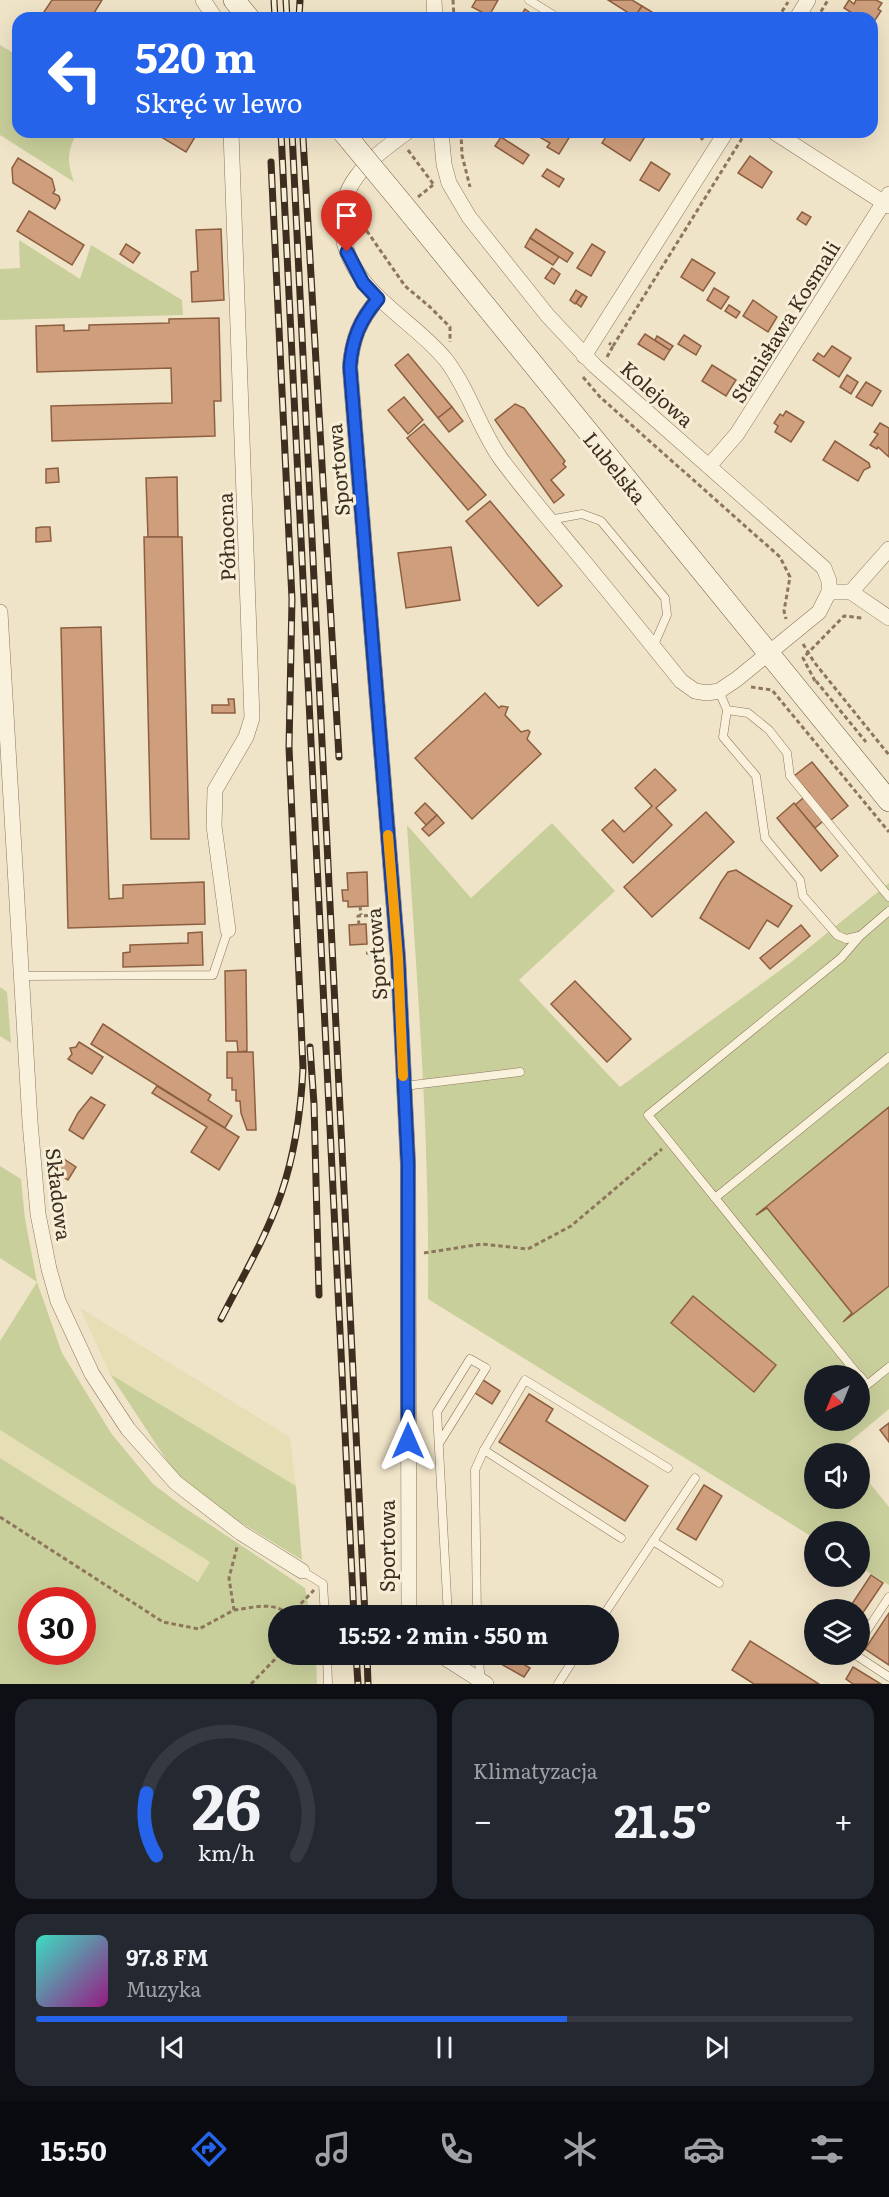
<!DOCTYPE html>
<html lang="pl">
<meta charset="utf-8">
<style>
body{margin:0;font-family:Literata,serif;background:#242831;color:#f1f3f6;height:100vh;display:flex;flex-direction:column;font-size:22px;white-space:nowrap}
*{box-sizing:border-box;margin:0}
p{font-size:20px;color:#9ea1a6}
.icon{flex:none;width:33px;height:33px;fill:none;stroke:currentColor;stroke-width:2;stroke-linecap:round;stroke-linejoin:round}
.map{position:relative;height:1684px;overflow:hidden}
.drawer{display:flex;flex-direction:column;gap:15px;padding:15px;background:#0d0f14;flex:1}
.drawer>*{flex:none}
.guide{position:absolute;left:12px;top:12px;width:866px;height:126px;border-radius:18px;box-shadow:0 6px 24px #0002;background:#2563eb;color:#fff;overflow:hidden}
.needle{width:39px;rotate:223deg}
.buttons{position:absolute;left:804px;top:1365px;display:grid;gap:12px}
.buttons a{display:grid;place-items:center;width:66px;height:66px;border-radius:50%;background:#171b24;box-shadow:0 6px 24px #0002;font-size:30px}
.speed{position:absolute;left:18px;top:1587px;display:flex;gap:12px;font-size:30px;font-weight:700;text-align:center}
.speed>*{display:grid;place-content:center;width:78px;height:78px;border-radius:50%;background:#171b24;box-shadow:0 6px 24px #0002;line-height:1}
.speed .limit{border:9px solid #d22;background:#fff;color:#111}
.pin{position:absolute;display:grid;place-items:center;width:51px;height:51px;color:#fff;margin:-62px -26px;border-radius:50% 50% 50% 0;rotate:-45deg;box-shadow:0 0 6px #0007}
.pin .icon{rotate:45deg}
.me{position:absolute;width:66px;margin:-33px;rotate:0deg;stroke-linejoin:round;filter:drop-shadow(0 0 4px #0008)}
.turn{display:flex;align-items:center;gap:21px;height:126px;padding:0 24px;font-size:27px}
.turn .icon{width:78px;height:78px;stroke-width:2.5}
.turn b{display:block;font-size:42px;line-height:51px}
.big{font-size:45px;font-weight:700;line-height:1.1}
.drawer .card{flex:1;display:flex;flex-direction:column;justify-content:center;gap:9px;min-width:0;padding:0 21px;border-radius:18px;background:#242831}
.drawer .dial{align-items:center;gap:0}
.dial svg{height:156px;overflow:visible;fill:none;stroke:#363941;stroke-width:7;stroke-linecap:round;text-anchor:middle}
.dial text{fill:#f1f3f6;stroke:none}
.song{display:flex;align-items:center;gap:18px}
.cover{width:72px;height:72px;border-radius:9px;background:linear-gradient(135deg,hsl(170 70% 55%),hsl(310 70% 35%))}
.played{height:6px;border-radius:3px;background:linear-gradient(90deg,#2563eb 65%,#363941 65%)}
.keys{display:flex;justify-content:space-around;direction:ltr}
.heat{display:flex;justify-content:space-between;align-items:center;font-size:33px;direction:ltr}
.drawer .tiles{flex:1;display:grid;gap:15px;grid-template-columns:1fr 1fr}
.card:last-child{grid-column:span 2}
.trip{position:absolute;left:268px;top:1605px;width:351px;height:60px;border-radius:30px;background:#171b24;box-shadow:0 6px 24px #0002;font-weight:700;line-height:60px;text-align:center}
.tabs{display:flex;height:96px;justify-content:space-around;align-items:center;background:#090b0e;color:#9ea1a6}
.tabs .icon{width:42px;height:42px}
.tabs .active{color:#2563eb}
.tabs b{font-size:27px;color:#f1f3f6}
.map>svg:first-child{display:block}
.farmland{fill:#e6deb5}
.green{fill:#c9cf9b;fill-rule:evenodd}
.building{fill:#cf9f7d;stroke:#8d5f41;stroke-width:1.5}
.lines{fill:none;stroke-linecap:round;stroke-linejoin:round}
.service-casing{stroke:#8d765c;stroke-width:9}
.minor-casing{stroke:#8d765c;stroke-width:16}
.secondary-casing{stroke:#6f573f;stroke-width:22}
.path{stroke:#8d765c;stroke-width:3;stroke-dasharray:4.5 3;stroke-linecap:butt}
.service{stroke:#faf1dc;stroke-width:8}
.minor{stroke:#faf1dc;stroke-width:15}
.secondary{stroke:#faf1dc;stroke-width:21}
.rail-casing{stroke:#3d2e20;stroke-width:7}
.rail{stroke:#f7eed8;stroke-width:4.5;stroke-dasharray:14;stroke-linecap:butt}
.secondary-bridge-casing{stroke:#6f573f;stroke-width:22;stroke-linecap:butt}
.secondary-bridge{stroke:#faf1dc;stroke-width:21}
.route-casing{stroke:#184099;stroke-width:15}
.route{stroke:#2563eb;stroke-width:10}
.slow{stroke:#f59e0b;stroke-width:10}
.labels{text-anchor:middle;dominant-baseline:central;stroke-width:6;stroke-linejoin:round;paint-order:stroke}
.street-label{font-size:20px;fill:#3d2e20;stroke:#f7eed8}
</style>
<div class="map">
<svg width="889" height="1684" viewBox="0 0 889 1684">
<rect width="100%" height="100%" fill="#f0e4c8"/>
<g class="farmland">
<polygon points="80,1308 290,1437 296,1486 110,1374"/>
<polygon points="0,1430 211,1562 199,1582 0,1458"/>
</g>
<g class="green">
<path d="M 0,45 L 18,56 L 18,132 L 77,132 C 67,153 67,160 74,182 L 0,135 Z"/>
<polygon points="19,240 80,279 91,245 182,300 183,315 0,320 0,269 20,268"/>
<path d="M 552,823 L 615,891 L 519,980 L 620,1087 L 790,963 L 889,883 L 889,1409 L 842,1448 L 846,1453 L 814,1454 L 814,1498 L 860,1498 L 860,1471 L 889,1507 L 889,1585 L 860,1567 L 860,1532 L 814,1532 L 814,1538 L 428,1299 C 430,1141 417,983 407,825 L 471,898 ZM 814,1376 L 860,1376 L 860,1420 L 814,1420 Z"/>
<polygon points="0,987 7,992 11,1043 0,1036"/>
<path d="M 0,1166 L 21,1179 L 25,1219 L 37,1282 L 62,1353 L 111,1433 L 153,1484 L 182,1506 L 305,1588 L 310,1615 L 279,1616 L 279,1654 L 316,1655 L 317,1684 L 0,1684 L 0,1458 L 198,1582 L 210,1562 L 0,1430 L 0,1341 L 37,1282 L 0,1258 ZM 32,1600 L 82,1600 L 82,1652 L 32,1652 Z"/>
<polygon points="110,1374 296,1486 302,1560 220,1510 173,1470"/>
</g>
<g class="building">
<polygon points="52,0 102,0 91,18 40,18"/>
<polygon points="476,0 498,0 489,16 472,7"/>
<polygon points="608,0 632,0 642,6 635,17"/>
<polygon points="849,0 854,4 856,0 876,0 882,3 878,9 881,11 873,23 872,18 860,18 844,8"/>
<polygon points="642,6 660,17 660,18 634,18"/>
<polygon points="525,9 536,17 535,18 520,17"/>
<polygon points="153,132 198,132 186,152"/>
<polygon points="544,132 570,132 572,133 559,154 547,147 550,143 541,138"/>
<polygon points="609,132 648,132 630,161 602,143"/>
<polygon points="501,137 529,155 523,164 495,146"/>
<polygon points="750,156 772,172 762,188 738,173"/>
<polygon points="18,158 52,179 55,190 53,193 59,196 60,200 55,209 13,183 12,168"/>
<polygon points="651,162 670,174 659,191 640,180"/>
<polygon points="547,169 564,179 559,187 542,176"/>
<polygon points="29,211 84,245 72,265 17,231"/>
<polygon points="802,212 811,217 806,225 797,219"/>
<polygon points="221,229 224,300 192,302 191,272 198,271 196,230"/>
<polygon points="536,229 573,253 567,262 530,238"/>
<polygon points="530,238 559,257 553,265 525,247"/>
<polygon points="126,244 140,253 133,263 120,254"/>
<polygon points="592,244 605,252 591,276 577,268"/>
<polygon points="692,259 715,273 703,291 681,277"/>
<polygon points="552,268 560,274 554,284 545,278"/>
<polygon points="714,288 729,297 721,309 707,300"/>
<polygon points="576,290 582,294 575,304 570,300"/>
<polygon points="582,294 587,297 581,307 576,303"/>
<polygon points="753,300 777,317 768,332 743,316"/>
<polygon points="729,305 740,312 736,318 725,311"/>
<polygon points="219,318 221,401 214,401 215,436 52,441 51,406 172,403 171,368 37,372 36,326 64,325 64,331 89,330 89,325 169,323 169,319"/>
<polygon points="645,334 670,350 664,360 638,344"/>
<polygon points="684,335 701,346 696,355 678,344"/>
<polygon points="657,336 673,346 670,350 655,340"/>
<polygon points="832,346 851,358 839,377 813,360 818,353 824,357"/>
<polygon points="408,354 452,407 438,418 395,365"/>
<polygon points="712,365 736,380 726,396 702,381"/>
<polygon points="847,375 858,382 851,394 840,387"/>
<polygon points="866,382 881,391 872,406 856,397"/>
<polygon points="404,397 423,420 408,434 388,410"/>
<polygon points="515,404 524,408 565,461 563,464 566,467 551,480 564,495 554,503 495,420"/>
<polygon points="452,407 463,421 449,432 438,418"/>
<polygon points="786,411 804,422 791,442 775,432 778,426 774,423 780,414 783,416"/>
<polygon points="880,423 889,428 889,457 878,447 877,449 870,445 878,434 874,432"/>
<polygon points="424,424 486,495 468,510 407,438"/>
<polygon points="835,441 869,463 870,467 864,470 858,481 823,460"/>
<polygon points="58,468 59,482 46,483 46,469"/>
<polygon points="177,477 178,537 148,537 146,478"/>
<polygon points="490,501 562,586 538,606 466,521"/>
<polygon points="42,527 50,527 51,541 36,542 36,528"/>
<polygon points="144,537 182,537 189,839 151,839"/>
<polygon points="451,547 460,600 406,608 398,553"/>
<polygon points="101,627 109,899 123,898 123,885 204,882 205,924 68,928 61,628"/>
<polygon points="485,693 499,708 501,706 508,707 505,715 521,732 528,730 530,732 527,739 541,754 472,819 415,758"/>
<polygon points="228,699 234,699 235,713 212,713 212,705 229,705"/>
<polygon points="812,762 848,806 831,820 828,817 815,828 795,805 809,793 794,776"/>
<polygon points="655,769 676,790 656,808 672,825 633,863 602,830 613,820 624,832 652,806 635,788"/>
<polygon points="425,803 437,815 426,825 415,813"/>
<polygon points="794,803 838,856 821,871 777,818"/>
<polygon points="706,812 734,842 652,917 624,887"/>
<polygon points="437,815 444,823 429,836 422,829"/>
<polygon points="736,870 792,906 778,927 767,920 749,949 700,918 721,882 728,872"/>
<polygon points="367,872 368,906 348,907 348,901 343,901 342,890 348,890 347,873"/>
<polygon points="366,924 367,944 350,945 349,925"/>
<polygon points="801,925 810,936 770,969 760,958"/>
<polygon points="202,932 203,965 123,967 123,953 130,952 130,945 188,943 188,933"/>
<polygon points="246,970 247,1051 238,1052 237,1041 226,1041 225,971"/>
<polygon points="575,981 631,1039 607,1062 551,1004"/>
<polygon points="103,1024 211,1095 208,1100 232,1116 225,1128 91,1044"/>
<polygon points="79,1042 103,1057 92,1074 68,1059 72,1054 70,1048 76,1047"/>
<polygon points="227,1052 253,1052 256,1130 247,1130 241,1113 240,1101 236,1101 236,1090 232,1090 232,1078 227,1078"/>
<polygon points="157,1086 239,1137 219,1170 191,1152 207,1127 152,1093"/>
<polygon points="91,1097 105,1105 83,1139 69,1130 78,1113"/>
<polygon points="889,1107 889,1286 843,1322 852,1313 767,1208 756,1215"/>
<polygon points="64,1159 76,1167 68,1180 56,1173"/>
<polygon points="693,1296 776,1365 754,1392 671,1323"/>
<polygon points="483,1380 500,1391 492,1404 475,1393"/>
<polygon points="529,1394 553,1409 546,1421 648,1486 625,1521 499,1442"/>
<polygon points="889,1423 889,1442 880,1430"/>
<polygon points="704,1485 722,1496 696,1540 677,1529"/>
<polygon points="871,1575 883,1583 860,1617 860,1610 848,1610"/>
<polygon points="889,1613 889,1665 865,1649"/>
<polygon points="750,1641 819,1684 754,1684 732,1670"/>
<polygon points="491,1654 506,1654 501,1664 489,1657"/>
<polygon points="506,1654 530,1668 524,1677 501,1664"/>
<polygon points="853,1667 881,1684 853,1684 846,1679"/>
</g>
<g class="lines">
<g class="service-casing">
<g id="service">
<polyline points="529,0 558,18"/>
<polyline points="549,520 582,514 601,521 665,598 667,615 653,647"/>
<polyline points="719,691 727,710 748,713 769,730 787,753 790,776 889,897"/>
<polyline points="727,710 723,737 756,776 765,838 800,880 803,896 837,935 846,939 859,936"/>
<polyline points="22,976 213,975 228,930"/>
<polyline points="404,1086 520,1072"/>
<polyline points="715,1198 889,1057"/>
<polyline points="859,1376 648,1115 841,958 860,936 889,911"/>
<polyline points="860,1376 867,1385 889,1367"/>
<polyline points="440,1442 486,1368 470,1359 437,1412 448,1616"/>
<polyline points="484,1450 621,1538"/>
<polyline points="653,1541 719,1583"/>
<polyline points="302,1571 323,1584 325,1616"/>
<polyline points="477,1616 475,1470 484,1450 525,1380 668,1468"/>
<polyline points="603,1616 695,1478"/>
<polyline points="860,1641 889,1597"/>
<polyline points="327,1654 328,1684"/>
<polyline points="478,1654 481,1680"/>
<polyline points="854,1654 889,1677"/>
<polyline points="558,1684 577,1654"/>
</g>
</g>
<g class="minor-casing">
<g id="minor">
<polyline points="203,0 215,18"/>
<polyline points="434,0 435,18"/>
<polyline points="797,18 808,0"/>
<path d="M 407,132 C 369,160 334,185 343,237 C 354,295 412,318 446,360 C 469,390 479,428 501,459 C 526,493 554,525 581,558 C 615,599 648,640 681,681 L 695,691 L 707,693 L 719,691 L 737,679 L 819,612 L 829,592 L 829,581 L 824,568 L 595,366 L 548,316 L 469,217 L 449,183 L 444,164 L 441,132"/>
<polyline points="774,132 889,206"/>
<path d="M 378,299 C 360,320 352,339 350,367 L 398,958 L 408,1164 L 409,1616"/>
<polyline points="584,356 726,132"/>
<polyline points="709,466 737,434 889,194"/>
<polyline points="829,592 851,592 889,618"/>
<polyline points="851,592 889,549"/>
<polyline points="0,612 30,1122 38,1214 49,1269 58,1301 92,1374 128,1429 176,1483 241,1533 302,1571"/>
<polyline points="228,930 214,826 215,790 246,737 252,718 231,132"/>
<polyline points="439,1654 486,1684"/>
</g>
</g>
<g class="secondary-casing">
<g id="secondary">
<polyline points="234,0 249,18"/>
<polyline points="401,202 889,801"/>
</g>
</g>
<g class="path">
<polyline points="453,0 454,18"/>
<polyline points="778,18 788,2"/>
<polyline points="817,18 828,0"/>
<polyline points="461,132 462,155 470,187"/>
<polyline points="701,140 707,132"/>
<polyline points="408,150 434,185"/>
<polyline points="418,197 433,185"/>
<polyline points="356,221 362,224 405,286 430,307 450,327 450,342"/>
<polyline points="613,346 746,132"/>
<polyline points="607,357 613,346 609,343"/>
<polyline points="583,377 600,397 780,557 790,577 784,611 786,619"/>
<polyline points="803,644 814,662 889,755"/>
<polyline points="815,681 803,658 844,616 862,618"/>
<polyline points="816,681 866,742"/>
<polyline points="751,687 772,690 889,832"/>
<polyline points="360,906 361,915"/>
<polyline points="359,925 358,916 377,915"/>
<polyline points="366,953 377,953 376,915"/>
<polyline points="424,1253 482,1244 528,1249 571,1226 662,1149"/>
<polyline points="0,1517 163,1622 199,1629 234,1610 229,1578 237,1547"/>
<path d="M 234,1610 C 252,1608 276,1600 289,1616 L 314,1590"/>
<polyline points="251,1684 280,1654"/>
</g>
<use href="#service" class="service"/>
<use href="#minor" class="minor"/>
<use href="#secondary" class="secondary"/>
<g class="rail-casing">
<g id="rail">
<polyline points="274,0 275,18"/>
<polyline points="286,0 287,18"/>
<polyline points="299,18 300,0"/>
<polyline points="281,132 354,1616"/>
<polyline points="292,132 365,1616"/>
<polyline points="303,138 339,757"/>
<polyline points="310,1047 314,1104 319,1295"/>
<path d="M 221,1319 C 242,1278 266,1237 281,1194 C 295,1153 301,1111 303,1068 L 289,747 L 292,599 L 271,162"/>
<polyline points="356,1654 358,1684"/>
<polyline points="367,1654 368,1684"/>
</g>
</g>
<use href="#rail" class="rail"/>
<g class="secondary-bridge-casing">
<polyline id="secondary-bridge" points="343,132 401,202"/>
</g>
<use href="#secondary-bridge" class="secondary-bridge"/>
</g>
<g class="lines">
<g class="route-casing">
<path id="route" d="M 347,252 L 363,283 L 378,299 C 360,320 352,339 350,367 L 398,958 L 408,1164 L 408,1441"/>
</g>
<use href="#route" class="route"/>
<polyline class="slow" points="388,835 398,958 403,1076"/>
</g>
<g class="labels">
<g class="street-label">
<text transform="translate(784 321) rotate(-58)">Stanisława Kosmali</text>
<text transform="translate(658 393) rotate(41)">Kolejowa</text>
<text transform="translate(616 467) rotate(51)">Lubelska</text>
<text transform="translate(337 470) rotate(-95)">Sportowa</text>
<text transform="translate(225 537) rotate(-92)">Północna</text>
<text transform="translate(375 954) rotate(-94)">Sportowa</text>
<text transform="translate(60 1194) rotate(83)">Składowa</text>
<text transform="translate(386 1546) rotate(-90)">Sportowa</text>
</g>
</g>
</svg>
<div class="buttons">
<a><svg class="needle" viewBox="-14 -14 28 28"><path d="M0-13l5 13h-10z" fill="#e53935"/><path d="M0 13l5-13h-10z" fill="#9ea1a6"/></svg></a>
<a><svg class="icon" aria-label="sound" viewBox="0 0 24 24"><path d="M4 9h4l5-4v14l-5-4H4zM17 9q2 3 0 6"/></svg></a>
<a><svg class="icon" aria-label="search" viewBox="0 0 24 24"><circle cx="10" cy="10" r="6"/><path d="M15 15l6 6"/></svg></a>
<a><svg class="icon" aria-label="layers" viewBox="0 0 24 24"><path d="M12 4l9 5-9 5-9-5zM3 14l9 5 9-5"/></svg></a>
</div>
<div class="speed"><div class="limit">30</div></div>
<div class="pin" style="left:347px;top:252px;background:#d93025"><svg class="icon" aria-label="arrive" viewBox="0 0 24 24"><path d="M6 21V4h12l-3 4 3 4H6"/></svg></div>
<svg class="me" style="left:408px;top:1441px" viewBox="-20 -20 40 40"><path d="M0-17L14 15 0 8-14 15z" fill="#2563eb" stroke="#fff" stroke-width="4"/></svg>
<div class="trip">15:52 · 2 min · 550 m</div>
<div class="guide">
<div class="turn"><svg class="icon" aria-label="left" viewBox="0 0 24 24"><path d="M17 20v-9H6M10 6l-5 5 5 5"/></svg><div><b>520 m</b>Skręć w lewo</div></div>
</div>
</div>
<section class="drawer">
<div class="tiles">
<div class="card dial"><svg viewBox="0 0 100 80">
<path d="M14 69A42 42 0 1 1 86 69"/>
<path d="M14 69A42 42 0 0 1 9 37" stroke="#2563eb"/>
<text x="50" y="56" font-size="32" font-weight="700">26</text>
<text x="50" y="72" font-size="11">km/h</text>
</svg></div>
<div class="card"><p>Klimatyzacja</p>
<div class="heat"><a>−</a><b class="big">21.5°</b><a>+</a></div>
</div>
<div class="card">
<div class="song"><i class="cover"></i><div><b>97.8 FM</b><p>Muzyka</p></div></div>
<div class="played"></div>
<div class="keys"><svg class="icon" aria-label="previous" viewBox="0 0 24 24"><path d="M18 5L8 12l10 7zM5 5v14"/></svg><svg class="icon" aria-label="pause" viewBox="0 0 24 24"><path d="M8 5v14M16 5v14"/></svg><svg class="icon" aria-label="next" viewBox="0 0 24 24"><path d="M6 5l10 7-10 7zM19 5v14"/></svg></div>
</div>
</div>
</section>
<nav class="tabs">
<b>15:50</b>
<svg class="icon active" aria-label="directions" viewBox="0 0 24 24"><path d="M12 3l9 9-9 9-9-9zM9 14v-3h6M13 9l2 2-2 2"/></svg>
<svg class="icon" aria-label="music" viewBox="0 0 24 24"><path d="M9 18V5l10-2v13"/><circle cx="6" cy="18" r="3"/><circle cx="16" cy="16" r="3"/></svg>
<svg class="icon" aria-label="phone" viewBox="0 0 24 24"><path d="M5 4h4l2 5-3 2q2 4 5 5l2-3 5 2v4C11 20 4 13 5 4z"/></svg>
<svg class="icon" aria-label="climate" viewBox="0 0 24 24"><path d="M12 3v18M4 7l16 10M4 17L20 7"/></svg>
<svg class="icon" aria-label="car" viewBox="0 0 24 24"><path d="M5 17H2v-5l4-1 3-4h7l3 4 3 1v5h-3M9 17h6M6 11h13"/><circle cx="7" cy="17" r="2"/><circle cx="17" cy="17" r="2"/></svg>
<svg class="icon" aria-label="filters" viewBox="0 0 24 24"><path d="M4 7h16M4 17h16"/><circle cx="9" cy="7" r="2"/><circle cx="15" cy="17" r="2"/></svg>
</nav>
